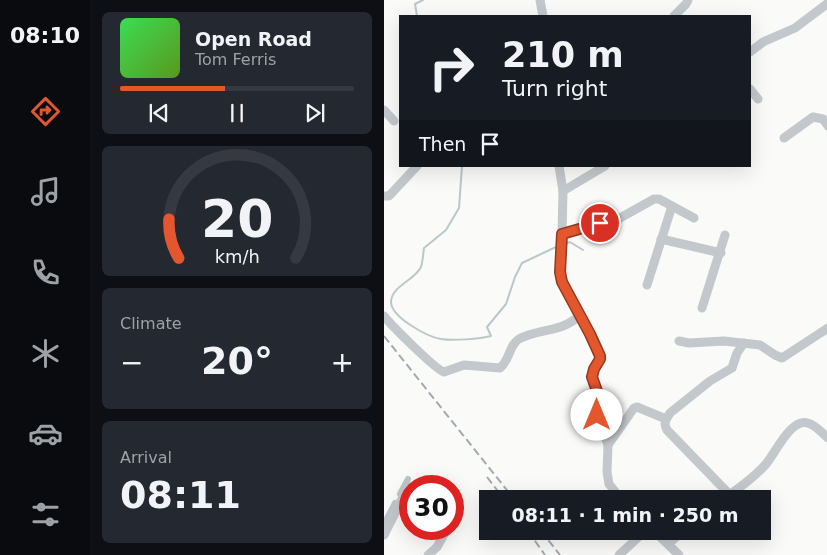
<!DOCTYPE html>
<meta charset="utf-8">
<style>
body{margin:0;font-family:"DejaVu Sans",sans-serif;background:#242831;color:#f1f3f6;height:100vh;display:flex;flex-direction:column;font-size:19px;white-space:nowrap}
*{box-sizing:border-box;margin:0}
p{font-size:16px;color:#9ea1a6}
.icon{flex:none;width:28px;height:28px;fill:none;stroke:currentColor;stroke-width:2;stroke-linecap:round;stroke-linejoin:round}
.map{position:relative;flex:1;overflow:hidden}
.panel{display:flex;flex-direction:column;gap:12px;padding:12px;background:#0d0f14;width:294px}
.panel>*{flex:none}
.banner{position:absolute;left:15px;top:15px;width:352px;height:152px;border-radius:0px;box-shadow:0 5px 20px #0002;background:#171b24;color:#f1f3f6;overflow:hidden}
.speed{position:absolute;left:15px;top:475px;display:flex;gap:10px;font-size:25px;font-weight:700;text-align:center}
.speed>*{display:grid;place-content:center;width:65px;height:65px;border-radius:50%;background:#171b24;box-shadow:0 5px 20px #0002;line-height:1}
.speed .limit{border:8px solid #d22;background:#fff;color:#111}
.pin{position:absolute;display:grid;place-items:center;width:42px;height:42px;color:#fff;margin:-21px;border:2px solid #fff;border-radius:50%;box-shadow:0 1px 5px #0007}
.me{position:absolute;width:55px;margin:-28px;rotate:0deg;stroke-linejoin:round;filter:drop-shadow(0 0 4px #0008)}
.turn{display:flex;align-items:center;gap:18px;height:105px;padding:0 20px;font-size:22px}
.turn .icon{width:65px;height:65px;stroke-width:2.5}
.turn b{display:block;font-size:35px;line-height:42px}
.then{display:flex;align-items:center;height:48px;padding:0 20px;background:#0003;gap:10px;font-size:19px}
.big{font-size:38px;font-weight:700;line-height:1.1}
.panel .widget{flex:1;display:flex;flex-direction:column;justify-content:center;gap:8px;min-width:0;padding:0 18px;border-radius:8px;background:#242831}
.panel .dial{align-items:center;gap:0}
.dial svg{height:130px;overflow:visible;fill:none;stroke:#363941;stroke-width:7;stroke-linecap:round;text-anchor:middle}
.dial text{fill:#f1f3f6;stroke:none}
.song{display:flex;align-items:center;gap:15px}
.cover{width:60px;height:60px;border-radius:8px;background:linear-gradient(135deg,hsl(130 70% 55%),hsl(90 70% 35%))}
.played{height:5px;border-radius:2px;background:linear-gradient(90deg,#e4572e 45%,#363941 45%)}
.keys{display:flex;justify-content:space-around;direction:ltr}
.heat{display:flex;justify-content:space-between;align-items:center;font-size:28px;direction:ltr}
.trip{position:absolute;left:95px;top:490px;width:292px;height:50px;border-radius:0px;background:#171b24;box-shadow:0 5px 20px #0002;font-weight:700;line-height:50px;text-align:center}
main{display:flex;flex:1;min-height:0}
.tab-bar{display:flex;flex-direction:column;width:90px;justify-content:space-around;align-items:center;background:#090b0e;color:#9ea1a6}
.tab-bar .icon{width:35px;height:35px}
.tab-bar .current{color:#e4572e}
.tab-bar b{font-size:22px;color:#f1f3f6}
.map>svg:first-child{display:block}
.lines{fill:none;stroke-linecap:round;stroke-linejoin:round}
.stream{stroke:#bbc7cb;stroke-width:2}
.canal{stroke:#bbc7cb;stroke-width:6}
.minor{stroke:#c3c8cc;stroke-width:9}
.rail{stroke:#a2aab0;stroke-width:2;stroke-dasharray:8 4;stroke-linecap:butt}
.route-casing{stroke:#94391e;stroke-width:12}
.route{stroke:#e4572e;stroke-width:9}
</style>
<main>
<nav class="tab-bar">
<b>08:10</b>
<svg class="icon current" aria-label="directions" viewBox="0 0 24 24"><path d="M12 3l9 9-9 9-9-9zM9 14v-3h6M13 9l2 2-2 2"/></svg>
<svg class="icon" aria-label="music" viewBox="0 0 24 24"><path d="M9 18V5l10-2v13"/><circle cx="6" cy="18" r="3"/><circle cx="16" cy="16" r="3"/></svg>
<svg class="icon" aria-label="phone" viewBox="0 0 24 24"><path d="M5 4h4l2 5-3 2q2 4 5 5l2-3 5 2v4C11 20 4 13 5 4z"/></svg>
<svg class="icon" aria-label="climate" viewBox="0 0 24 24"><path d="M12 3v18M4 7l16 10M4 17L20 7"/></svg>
<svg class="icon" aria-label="car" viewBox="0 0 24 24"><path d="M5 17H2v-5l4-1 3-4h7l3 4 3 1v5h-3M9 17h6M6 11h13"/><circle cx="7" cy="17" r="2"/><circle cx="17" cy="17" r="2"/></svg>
<svg class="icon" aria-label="filters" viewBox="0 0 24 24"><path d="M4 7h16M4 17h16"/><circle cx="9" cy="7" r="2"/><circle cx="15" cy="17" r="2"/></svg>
</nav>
<section class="panel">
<div class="widget">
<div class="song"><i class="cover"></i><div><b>Open Road</b><p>Tom Ferris</p></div></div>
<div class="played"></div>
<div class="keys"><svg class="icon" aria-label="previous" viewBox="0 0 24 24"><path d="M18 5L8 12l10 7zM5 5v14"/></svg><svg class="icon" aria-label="pause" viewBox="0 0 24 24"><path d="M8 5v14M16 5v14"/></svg><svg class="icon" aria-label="next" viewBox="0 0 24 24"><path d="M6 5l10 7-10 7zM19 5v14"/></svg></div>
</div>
<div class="widget dial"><svg viewBox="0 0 100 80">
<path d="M14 69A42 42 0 1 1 86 69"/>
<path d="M14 69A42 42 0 0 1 8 45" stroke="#e4572e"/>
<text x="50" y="56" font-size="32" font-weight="700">20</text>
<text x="50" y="72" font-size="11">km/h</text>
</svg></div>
<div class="widget"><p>Climate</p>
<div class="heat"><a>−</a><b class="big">20°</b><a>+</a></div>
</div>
<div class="widget"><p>Arrival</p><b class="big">08:11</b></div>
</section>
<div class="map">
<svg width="444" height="555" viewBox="0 0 444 555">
<rect width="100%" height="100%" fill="#fafaf8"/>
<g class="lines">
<g class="stream">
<polyline points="33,16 31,4 39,0"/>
<path d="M 78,166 L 75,208 L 62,230 L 40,248 C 39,254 39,261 37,267 C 31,280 9,285 7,301 C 6,317 44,337 57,339 C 68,341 96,339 107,336 L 103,327 L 122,304 L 131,277 L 138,263 L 174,246"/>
<polyline points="181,244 186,242 199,250"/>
</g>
<g class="canal">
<polyline points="16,494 24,479"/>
<polyline points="0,524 11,503"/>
</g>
<g class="minor">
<polyline points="156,0 159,16"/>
<polyline points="290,16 302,4 304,0"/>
<polyline points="366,52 379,42 411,28 444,3"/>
<polyline points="366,89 374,99"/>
<polyline points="0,110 10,121"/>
<polyline points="400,138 429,117 439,119 444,126"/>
<polyline points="175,166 179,191 177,277 216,356 216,359 210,369 207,377 214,394 212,412 224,445 223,472 225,484 237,499"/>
<polyline points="179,191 221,166"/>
<polyline points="0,196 5,196 33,166"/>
<polyline points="178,234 236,218 270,199 275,199 310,218"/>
<polyline points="277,239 337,253"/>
<polyline points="263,285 288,206"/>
<polyline points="318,308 341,235"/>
<path d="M 0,316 C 7,325 52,370 60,372 L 80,365 L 116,368 C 126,360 125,345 135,339 C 155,328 178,333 196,315"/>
<polyline points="295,341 305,343 340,341 376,345 391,355 398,358 444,328"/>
<polyline points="224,445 250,408 253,407 282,419"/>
<path d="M 346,495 L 283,430 C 279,423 282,419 286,413 L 326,381 L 348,368 L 353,353 L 360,343"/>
<path d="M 340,499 C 354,489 371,477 382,464 C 391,453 403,427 417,423 C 427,420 437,432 444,438"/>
<polyline points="270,531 295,555"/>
<polyline points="0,535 21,493 26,487"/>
<polyline points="284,544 299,531"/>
<polyline points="44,555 53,547 63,529"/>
<polyline points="235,555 261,531"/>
</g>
<g class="rail">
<polyline points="0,336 130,499"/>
<polyline points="103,477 120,499"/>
<polyline points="144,531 161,555"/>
<polyline points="157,531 176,555"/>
</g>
</g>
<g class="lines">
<g class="route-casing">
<polyline id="route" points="213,415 214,394 208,377 210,369 216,359 216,356 206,334 178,282 176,272 178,234 216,223"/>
</g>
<use href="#route" class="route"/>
</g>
</svg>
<div class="speed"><div class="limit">30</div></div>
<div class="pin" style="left:216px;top:223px;background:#d93025"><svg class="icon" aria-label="arrive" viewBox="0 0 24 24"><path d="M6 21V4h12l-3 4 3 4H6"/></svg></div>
<svg class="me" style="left:213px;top:415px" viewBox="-20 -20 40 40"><circle r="19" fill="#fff"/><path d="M0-13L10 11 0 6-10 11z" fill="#e4572e"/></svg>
<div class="trip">08:11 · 1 min · 250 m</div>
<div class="banner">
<div class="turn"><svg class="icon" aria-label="right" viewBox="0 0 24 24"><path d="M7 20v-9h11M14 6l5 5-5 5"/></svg><div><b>210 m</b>Turn right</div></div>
<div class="then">Then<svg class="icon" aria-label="arrive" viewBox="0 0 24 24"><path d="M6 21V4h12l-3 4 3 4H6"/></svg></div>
</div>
</div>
</main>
